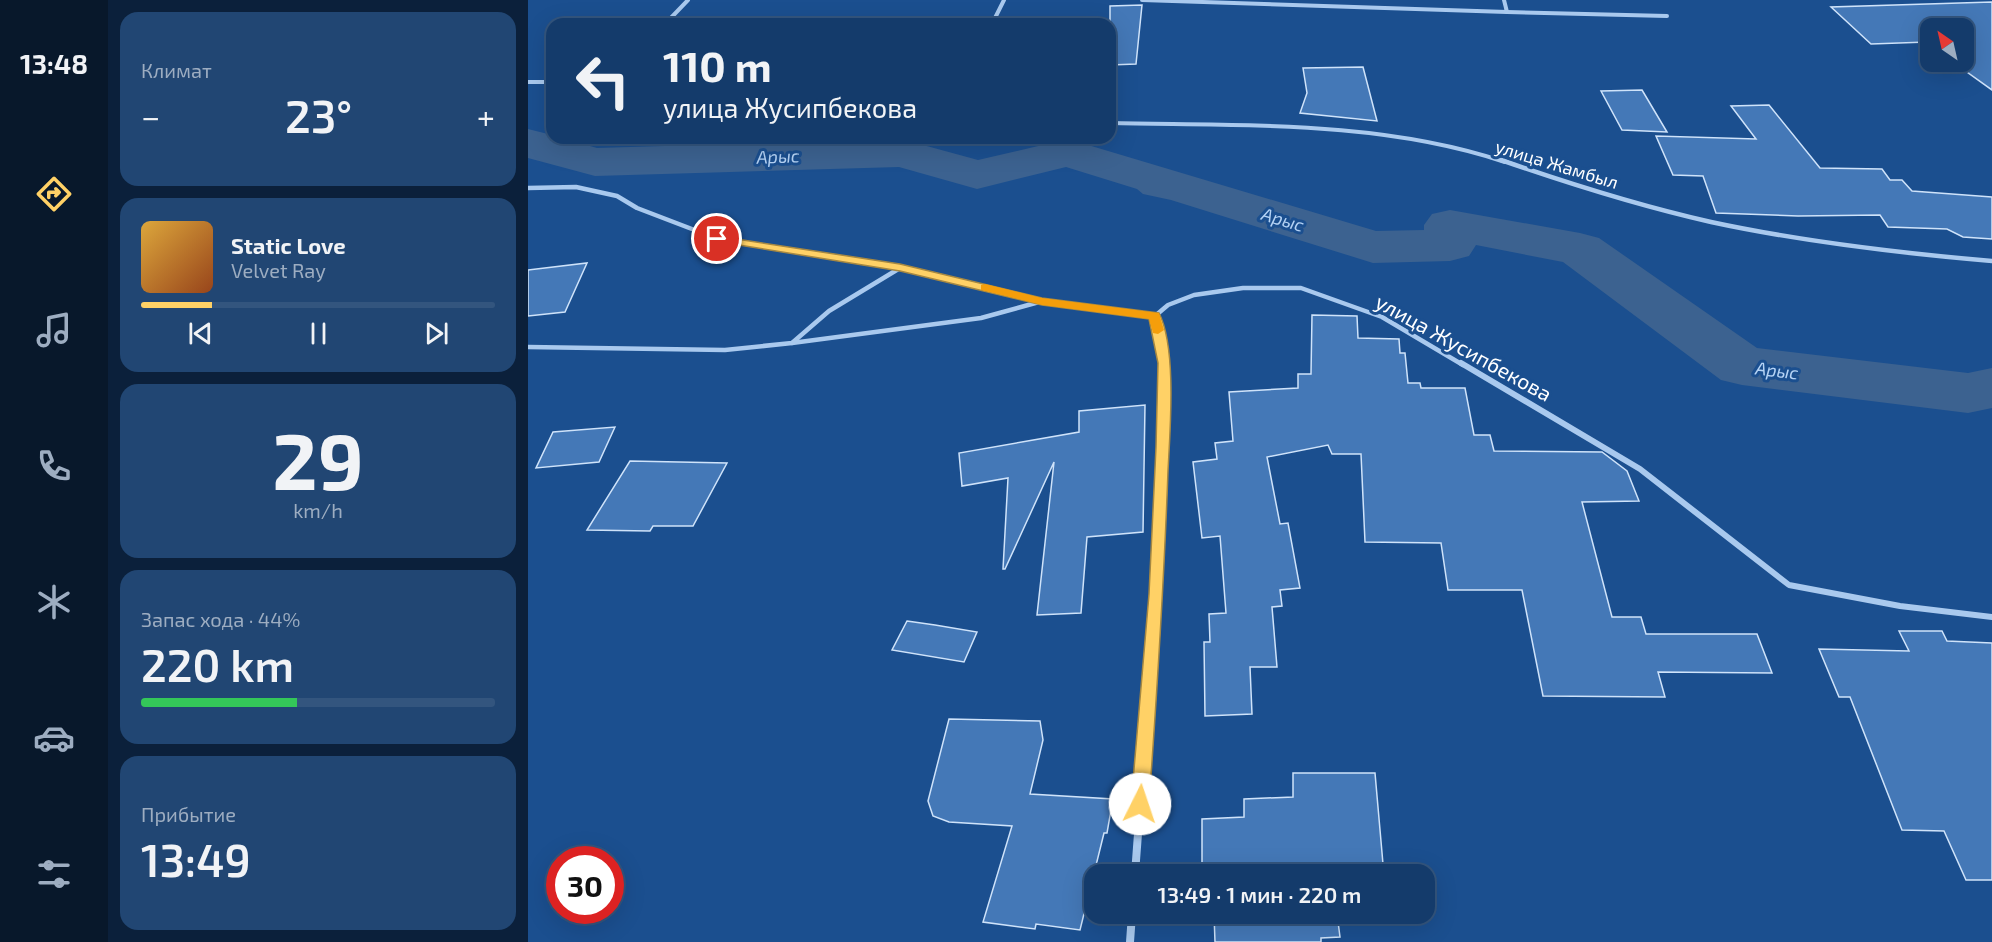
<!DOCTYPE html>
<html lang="ru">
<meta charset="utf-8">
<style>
body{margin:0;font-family:"Exo 2",sans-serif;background:#214673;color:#f1f3f6;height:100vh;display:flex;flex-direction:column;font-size:22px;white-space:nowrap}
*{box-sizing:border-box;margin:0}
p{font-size:20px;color:#9dadc1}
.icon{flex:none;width:33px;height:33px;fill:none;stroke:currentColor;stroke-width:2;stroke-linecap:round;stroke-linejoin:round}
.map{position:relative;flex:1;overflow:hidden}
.details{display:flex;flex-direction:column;gap:12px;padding:12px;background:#0b203b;width:420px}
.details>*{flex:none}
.top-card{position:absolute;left:18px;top:18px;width:570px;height:126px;border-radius:18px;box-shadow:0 6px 24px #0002,0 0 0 2px #33557e;background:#143b6b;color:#f1f3f6;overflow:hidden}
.needle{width:39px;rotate:326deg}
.controls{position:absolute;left:1392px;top:18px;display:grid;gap:12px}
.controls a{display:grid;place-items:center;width:54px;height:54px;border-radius:12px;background:#143b6b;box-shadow:0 6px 24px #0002,0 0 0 2px #33557e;font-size:30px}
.speed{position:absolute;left:18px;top:846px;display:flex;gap:12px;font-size:30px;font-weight:700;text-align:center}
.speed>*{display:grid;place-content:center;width:78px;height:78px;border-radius:50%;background:#143b6b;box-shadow:0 6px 24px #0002,0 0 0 2px #33557e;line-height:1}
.speed .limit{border:9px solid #d22;background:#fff;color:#111}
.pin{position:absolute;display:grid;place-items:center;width:51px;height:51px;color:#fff;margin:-26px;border:3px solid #fff;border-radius:50%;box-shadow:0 2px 6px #0007}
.me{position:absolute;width:66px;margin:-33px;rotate:4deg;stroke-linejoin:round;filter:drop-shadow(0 0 4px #0008)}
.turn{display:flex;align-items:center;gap:21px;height:126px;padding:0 18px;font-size:27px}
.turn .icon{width:78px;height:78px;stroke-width:2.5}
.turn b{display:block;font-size:42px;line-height:51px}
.big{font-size:45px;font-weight:600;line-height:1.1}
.details .card{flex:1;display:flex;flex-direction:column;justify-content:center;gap:9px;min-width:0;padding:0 21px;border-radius:18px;background:#214673}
.details .dial{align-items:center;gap:0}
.dial b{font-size:78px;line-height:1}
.song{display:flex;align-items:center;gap:18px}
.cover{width:72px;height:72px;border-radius:9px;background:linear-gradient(135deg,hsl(40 70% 55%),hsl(20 70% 35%))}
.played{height:6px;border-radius:3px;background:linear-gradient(90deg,#ffd166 20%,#33557e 20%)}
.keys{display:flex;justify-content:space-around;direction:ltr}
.heat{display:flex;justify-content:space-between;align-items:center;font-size:33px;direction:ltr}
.charge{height:9px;border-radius:4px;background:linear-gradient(90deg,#34c759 44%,#33557e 0)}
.trip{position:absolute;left:556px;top:864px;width:351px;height:60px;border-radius:18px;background:#143b6b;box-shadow:0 6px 24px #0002,0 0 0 2px #33557e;font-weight:600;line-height:60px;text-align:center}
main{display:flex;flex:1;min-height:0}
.menu{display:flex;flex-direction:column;width:108px;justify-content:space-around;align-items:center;background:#08182b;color:#9dadc1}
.menu .icon{width:42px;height:42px}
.menu .active{color:#ffd166}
.menu b{font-size:27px;color:#f1f3f6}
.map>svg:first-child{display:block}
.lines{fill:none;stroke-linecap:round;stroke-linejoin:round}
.river{fill:#3c6290;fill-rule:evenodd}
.building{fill:#4478b7;stroke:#cfe3fa;stroke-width:1.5}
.minor-far3{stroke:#a9c9ee;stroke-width:4}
.minor-far2{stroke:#a9c9ee;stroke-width:4.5}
.minor-far1{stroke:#a9c9ee;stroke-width:6}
.minor{stroke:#a9c9ee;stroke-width:8}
.route{fill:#ffd166;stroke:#a68842;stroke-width:1.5}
.slow{fill:#f59e0b}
.labels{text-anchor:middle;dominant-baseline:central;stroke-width:6;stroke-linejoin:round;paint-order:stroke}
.far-water-label{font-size:18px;font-style:italic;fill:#b5d3f5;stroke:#1b4f8f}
.far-street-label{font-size:18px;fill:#fff;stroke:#1b4f8f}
.street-label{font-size:21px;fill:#fff;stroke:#1b4f8f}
</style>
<main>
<nav class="menu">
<b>13:48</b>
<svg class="icon active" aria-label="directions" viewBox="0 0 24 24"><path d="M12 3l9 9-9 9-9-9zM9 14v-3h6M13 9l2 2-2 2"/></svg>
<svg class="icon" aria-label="music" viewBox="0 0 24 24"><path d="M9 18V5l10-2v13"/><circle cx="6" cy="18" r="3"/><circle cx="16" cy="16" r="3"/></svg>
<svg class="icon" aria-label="phone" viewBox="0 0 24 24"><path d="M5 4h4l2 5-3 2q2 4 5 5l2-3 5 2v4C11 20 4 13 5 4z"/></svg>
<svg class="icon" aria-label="climate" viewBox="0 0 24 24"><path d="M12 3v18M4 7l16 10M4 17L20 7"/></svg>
<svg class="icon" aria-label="car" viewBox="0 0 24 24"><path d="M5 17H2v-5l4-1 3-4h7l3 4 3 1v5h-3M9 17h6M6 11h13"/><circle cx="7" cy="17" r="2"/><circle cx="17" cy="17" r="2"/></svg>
<svg class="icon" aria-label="filters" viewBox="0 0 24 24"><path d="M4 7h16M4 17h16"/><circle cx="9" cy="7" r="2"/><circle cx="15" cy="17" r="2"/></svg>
</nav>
<section class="details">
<div class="card"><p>Климат</p>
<div class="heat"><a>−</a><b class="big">23°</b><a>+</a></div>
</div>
<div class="card">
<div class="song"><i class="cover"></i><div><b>Static Love</b><p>Velvet Ray</p></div></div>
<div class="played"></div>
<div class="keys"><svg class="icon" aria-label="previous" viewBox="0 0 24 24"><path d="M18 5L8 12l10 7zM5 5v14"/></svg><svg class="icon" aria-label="pause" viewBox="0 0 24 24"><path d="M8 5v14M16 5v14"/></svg><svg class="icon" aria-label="next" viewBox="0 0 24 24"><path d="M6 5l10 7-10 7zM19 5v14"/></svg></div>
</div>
<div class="card dial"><b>29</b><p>km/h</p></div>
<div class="card"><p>Запас хода · 44%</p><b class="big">220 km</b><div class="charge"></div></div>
<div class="card"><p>Прибытие</p><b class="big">13:49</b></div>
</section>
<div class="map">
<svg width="1464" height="942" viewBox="0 0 1464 942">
<rect width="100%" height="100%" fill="#1b4f8f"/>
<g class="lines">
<polygon class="river" points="0,129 24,135 24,138 34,138 69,148 373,139 450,160 540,139 848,231 896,230 896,225 904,214 922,210 1052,233 1071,238 1229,348 1440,373 1464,368 1464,408 1440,413 1214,385 1193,380 1035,262 948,245 941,256 922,261 845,263 643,200 615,194 609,189 538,167 449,189 371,167 67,176 0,158"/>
</g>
<g class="building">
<polygon points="1464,2 1464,90 1425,62 1436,62 1436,28 1402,28 1402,45 1399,42 1343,44 1303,7"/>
<polygon points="614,5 608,64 582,65 582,6"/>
<polygon points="835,67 849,121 772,113 779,93 775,68"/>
<polygon points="1114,90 1139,132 1094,130 1073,91"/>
<polygon points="1241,105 1292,168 1354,169 1362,180 1374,180 1384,191 1464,197 1464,239 1435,237 1419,229 1360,227 1352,215 1270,216 1188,213 1175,176 1145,175 1128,136 1228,139 1203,106"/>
<polygon points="59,263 37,312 0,316 0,270"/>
<polygon points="784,315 829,316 830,338 871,339 872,353 877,353 880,383 892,383 893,388 937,388 946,435 962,435 966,451 1074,452 1099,471 1111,501 1054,502 1084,617 1113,617 1118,634 1229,634 1244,673 1130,672 1137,697 1015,696 994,590 920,590 913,543 837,542 833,454 804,454 800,445 739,457 752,524 760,523 772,588 752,590 754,606 744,607 749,667 722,667 724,714 677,716 676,642 682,642 681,614 698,613 692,536 674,538 665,462 689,459 687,443 705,441 701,392 770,388 770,374 783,374"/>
<polygon points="617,405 615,532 559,537 553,613 509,615 526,462 477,569 475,569 480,478 434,486 431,453 551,432 551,411"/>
<polygon points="87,427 71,462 8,468 25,432"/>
<polygon points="102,461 199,463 165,526 125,526 122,531 59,530"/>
<polygon points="379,621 407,625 449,632 436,662 364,650"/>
<polygon points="1371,631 1414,631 1419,641 1464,643 1464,880 1438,880 1416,831 1374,830 1322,697 1311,697 1291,649 1381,651"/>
<polygon points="421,719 512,721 515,740 502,794 585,799 579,833 576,833 552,930 508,924 507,929 455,922 484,826 421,822 405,816 400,801"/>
<polygon points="765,773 847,773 855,864 804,864 805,874 674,874 674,819 716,817 716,799 765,797"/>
<polygon points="686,914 809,914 812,937 793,938 793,942 687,942"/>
</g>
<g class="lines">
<g class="minor-far3">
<polyline points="614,0 979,12 976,0"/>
<polyline points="979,12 1139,16"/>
<polyline points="137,24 160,0"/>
<polyline points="464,24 476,0"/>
<polyline points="0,82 24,82"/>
<path d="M 582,123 C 712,126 852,120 977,162"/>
</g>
<g class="minor-far2">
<path d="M 973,160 C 1042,184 1112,206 1183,222 C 1276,242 1370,253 1464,261"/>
<polyline points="0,188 48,187 89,196 109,208 190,239 372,268 514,301 627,316 640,305 666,295 715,288 773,288 854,317 935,365"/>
<polyline points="627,316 636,365"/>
<polyline points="264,343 453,318 511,302"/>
<polyline points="0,347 197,350 264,343 301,311 372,268"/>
</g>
<g class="minor-far1">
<polyline points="933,363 1112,469 1261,585 1372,606 1464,617"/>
<polyline points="626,621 635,447 636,363"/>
</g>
<g class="minor">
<polyline points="607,874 626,619"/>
<polyline points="602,942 604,914"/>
</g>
</g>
<path class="route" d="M 189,236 L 372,264 L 514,298 L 631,313 C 649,348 642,431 640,471 C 636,583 629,693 621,804 L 618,810 L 612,813 L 606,810 L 603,804 L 621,594 L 628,447 L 630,363 L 621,319 L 514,305 L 372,271 L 186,241 L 186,237 Z"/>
<polygon class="slow" points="457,284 514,298 631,313 636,330 630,334 625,333 621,319 514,305 453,290 453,285"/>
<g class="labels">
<g class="far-water-label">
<text transform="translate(250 156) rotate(-2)">Арыс</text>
<text transform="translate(755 219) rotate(17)">Арыс</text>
<text transform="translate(1249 370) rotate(7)">Арыс</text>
</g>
<g class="far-street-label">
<text transform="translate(1029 164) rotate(17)">улица Жамбыл</text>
</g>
<g class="street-label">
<text transform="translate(936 347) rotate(29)">улица Жусипбекова</text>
</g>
</g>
</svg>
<div class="controls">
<a><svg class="needle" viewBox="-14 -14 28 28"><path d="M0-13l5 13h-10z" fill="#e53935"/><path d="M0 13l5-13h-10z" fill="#9dadc1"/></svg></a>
</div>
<div class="speed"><div class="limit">30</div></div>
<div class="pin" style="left:189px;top:239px;background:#d93025"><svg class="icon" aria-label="arrive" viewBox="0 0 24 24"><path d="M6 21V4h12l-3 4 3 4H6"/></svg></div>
<svg class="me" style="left:612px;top:804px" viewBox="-20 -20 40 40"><circle r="19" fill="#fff"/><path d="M0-13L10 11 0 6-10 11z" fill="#ffd166"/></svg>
<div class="trip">13:49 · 1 мин · 220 m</div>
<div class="top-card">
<div class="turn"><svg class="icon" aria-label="left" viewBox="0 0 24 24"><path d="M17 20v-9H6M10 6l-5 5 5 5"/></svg><div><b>110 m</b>улица Жусипбекова</div></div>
</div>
</div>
</main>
